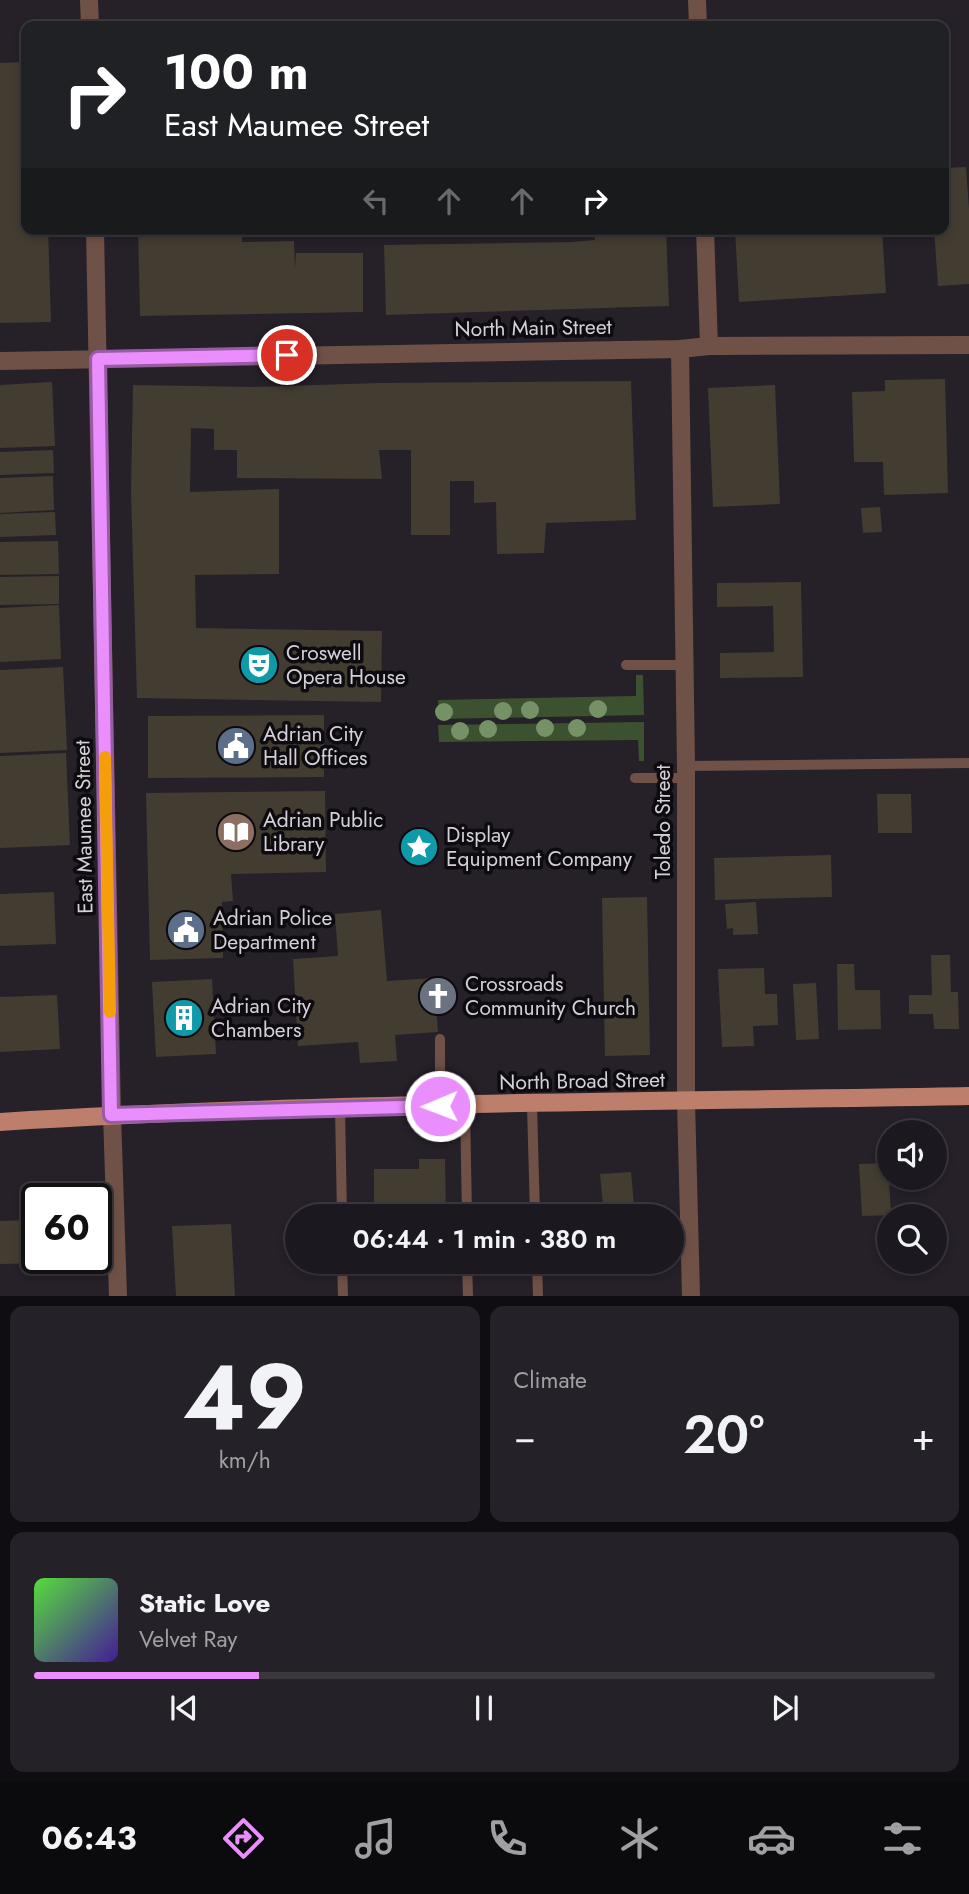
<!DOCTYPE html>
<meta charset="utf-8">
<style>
body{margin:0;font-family:Jost,sans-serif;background:#252128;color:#f1f3f6;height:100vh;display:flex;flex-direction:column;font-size:26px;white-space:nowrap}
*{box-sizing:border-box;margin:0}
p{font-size:23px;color:#a0a0a4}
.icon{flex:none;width:38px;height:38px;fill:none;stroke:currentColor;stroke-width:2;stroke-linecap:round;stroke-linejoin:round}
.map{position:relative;height:1296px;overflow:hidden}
.side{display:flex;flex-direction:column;gap:10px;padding:10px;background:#0f0d11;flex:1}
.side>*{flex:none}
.hud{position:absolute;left:21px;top:21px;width:928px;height:214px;border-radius:14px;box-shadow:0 4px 10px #0003,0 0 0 2px #3a373d;background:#202124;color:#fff;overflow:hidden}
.controls{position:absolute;left:877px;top:1120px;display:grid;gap:14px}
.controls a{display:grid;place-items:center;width:70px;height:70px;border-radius:50%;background:#1c181f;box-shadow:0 4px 10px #0003,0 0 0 2px #3a373d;font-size:35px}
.speed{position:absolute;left:21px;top:1183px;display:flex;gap:14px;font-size:35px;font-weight:700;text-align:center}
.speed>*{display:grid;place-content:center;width:91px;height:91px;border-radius:50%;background:#1c181f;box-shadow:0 4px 10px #0003,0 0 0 2px #3a373d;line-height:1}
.speed .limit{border:4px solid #111;border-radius:10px;background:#fff;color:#111}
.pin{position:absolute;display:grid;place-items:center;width:60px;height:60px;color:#fff;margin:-30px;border:4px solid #fff;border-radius:50%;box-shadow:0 2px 7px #0007}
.me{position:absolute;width:77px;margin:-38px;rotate:269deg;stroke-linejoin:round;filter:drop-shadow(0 0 5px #0008)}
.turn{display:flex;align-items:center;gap:24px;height:147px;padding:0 28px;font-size:32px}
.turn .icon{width:91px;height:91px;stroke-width:2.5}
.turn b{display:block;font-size:49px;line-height:60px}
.lanes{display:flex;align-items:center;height:66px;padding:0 28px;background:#0003;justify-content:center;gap:35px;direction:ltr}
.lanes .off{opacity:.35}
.big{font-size:52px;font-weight:600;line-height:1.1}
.side .widget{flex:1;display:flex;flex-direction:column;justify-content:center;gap:10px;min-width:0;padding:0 24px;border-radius:14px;background:#252128}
.side .dial{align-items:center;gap:0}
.dial b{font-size:91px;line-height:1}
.song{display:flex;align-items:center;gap:21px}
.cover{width:84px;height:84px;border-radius:10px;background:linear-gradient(135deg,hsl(110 70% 55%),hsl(260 70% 35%))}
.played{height:7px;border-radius:4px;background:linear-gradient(90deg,#ea8dfd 25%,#3a373d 25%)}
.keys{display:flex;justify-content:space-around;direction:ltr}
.heat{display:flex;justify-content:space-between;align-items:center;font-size:38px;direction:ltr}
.side .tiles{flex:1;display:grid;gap:10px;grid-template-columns:1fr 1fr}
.widget:last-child{grid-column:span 2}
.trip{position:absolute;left:285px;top:1204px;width:399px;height:70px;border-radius:35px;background:#1c181f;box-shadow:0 4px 10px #0003,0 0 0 2px #3a373d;font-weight:600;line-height:70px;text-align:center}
.menu{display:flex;height:112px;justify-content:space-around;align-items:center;background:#0b0a0c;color:#a0a0a4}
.menu .icon{width:49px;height:49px}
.menu .on{color:#ea8dfd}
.menu b{font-size:32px;color:#f1f3f6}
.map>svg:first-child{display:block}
.green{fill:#3c512f}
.building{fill:#433c31}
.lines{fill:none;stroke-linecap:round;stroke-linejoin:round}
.service{stroke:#705147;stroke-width:10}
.minor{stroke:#705147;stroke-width:18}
.tertiary{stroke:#705147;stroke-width:18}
.primary{stroke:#bd7e6b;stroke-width:18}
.tree{fill:#769165}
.route-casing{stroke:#985ca4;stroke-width:18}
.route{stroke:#ea8dfd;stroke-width:12}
.slow{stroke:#f59e0b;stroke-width:12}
.labels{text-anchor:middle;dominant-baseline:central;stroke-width:7;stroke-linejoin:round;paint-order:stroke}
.street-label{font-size:21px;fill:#d5d0d7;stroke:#0d0b0f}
.poi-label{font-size:21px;fill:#d5d0d7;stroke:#0d0b0f;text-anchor:start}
</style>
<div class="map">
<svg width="969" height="1296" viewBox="0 0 969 1296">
<rect width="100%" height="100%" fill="#262029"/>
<g class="green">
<polygon points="636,675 643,675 644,715 439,719 438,700 636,696"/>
<polygon points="644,722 644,761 639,761 638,740 439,742 438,725"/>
</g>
<g class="building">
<polygon points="547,19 548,26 502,26 502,21"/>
<polygon points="652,20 653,26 620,26 620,23"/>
<polygon points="26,62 26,229 48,229 51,322 0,323 0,63"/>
<polygon points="966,167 969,209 969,284 938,286 934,229 943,229 943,168"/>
<polygon points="138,229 242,229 242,242 294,241 295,268 296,253 363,253 363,312 140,316"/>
<polygon points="594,229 666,229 669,306 386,315 384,245 572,242 595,240"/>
<polygon points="735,229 882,229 886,293 739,302"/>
<polygon points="945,379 948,493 884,495 883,462 854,462 852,392 885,391 885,380"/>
<polygon points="631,381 636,520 546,523 544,553 497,554 496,502 474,503 474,481 450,481 450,535 411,535 411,450 379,450 382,479 237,478 237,450 214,450 214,429 191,428 190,492 279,489 279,574 195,575 196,628 382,631 381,702 137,698 131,491 133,385 254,387 379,383"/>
<polygon points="52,382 55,446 0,448 0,385"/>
<polygon points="775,385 780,504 713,507 708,388"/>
<polygon points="53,450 54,473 0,475 0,452"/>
<polygon points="53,476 54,510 0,513 0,478"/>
<polygon points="880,507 882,532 863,533 861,508"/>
<polygon points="55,512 56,535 0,537 0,514"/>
<polygon points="58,541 59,574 0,575 0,542"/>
<polygon points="59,576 59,604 0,605 0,577"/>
<polygon points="801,582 803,677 720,678 720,653 774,652 773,606 717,607 717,583"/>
<polygon points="59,605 61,659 0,662 0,608"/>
<polygon points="63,667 67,750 0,753 0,670"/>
<polygon points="324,715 324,777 148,778 148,716"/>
<polygon points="66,753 70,845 0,848 0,756"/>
<polygon points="325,791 326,872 231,874 233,901 222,902 223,958 150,960 146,793"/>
<polygon points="877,794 911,794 912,833 878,833"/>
<polygon points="831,855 832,897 715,900 714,858"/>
<polygon points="54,892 56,944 0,946 0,894"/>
<polygon points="647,897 650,1055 605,1056 602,898"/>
<polygon points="756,902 758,934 733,935 733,928 727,929 725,904"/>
<polygon points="381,910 387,981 434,978 438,1032 395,1035 397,1061 360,1063 358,1042 298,1046 293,959 338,956 335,914"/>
<polygon points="931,955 950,955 951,992 958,992 959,1029 934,1029 933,1014 909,1014 909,995 932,995"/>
<polygon points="837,964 854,964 855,990 880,990 881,1029 838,1030"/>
<polygon points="764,968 765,994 777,994 778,1025 753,1026 754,1046 722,1047 718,969"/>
<polygon points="212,979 216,1054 156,1057 152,982"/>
<polygon points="816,983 819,1039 796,1040 793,984"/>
<polygon points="57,995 60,1049 0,1052 0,997"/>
<polygon points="419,1159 445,1159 446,1216 374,1216 374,1169 419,1169"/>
<polygon points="888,1163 891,1215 862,1216 859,1164"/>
<polygon points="631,1172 635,1216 604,1216 600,1174"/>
<polygon points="25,1220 25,1229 37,1229 37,1258 47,1258 47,1263 0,1264 0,1221"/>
<polygon points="231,1224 235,1296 176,1296 172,1226"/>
</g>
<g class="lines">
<g class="service">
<polyline points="626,665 684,665"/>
<polyline points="686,766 969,763"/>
<polyline points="635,778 686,778"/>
<polyline points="532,1105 535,1216"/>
<polyline points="440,1106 440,1039"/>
<polyline points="465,1106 467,1216"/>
<polyline points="340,1108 342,1216"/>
<polyline points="342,1262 343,1296"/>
<polyline points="467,1262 468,1296"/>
<polyline points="537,1262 538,1296"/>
</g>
<g class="minor">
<polyline points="697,0 698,26"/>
<polyline points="705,229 709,346"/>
<polyline points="680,349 686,766 686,1101 691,1296"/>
</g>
<g class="tertiary">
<polyline points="89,0 90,26"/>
<polyline points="95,229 112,1115 118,1296"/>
<polyline points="0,361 680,349 709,346 969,345"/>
</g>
<path class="primary" d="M 0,1122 C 322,1102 646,1102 969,1096"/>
</g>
<g class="tree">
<circle cx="598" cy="709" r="9"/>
<circle cx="530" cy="710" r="9"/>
<circle cx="503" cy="711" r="9"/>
<circle cx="444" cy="712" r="9"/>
<circle cx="545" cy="728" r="9"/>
<circle cx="577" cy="728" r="9"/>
<circle cx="488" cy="729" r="9"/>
<circle cx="460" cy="731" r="9"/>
</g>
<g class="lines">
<g class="route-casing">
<polyline id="route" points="287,355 98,359 111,1115 440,1106"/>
</g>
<use href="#route" class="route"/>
<polyline class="slow" points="105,757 110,1012"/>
</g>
<defs>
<g id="theatre-disc" transform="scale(2.0125)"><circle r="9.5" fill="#0f9aa8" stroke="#0d0b0f"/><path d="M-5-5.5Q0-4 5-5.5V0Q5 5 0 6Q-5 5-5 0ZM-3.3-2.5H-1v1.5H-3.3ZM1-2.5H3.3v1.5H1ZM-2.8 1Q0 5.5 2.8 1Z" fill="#fff"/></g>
<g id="civic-disc" transform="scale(2.0125)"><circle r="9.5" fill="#5c6f8a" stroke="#0d0b0f"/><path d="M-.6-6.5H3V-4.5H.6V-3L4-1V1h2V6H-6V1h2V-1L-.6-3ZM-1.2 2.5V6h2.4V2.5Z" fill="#fff"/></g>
<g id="library-disc" transform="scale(2.0125)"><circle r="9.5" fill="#8d6e63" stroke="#0d0b0f"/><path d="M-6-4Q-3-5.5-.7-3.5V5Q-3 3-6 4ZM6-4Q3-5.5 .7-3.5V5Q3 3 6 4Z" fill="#fff"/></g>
<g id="sight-disc" transform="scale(2.0125)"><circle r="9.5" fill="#0f9aa8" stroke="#0d0b0f"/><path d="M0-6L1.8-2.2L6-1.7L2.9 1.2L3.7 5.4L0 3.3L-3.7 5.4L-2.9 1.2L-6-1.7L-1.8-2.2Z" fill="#fff"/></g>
<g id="church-disc" transform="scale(2.0125)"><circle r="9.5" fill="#6b7280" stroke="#0d0b0f"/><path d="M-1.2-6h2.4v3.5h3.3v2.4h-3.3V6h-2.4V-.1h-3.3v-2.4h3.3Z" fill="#fff"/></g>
<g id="building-disc" transform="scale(2.0125)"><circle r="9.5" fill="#0f9aa8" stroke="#0d0b0f"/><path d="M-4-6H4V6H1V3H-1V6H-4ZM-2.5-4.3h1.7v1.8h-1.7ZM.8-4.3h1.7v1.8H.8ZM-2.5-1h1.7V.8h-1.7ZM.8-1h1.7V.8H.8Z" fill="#fff"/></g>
</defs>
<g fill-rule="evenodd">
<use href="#theatre-disc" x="259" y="665"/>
<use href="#civic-disc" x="236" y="746"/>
<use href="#library-disc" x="236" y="832"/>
<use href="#sight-disc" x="419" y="847"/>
<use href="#civic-disc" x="186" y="930"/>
<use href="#church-disc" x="438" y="996"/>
<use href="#building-disc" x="184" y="1018"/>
</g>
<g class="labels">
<g class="street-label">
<text transform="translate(533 328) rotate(-1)">North Main Street</text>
<text transform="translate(663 822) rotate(-90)">Toledo Street</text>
<text transform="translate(84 827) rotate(-91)">East Maumee Street</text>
<text transform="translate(582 1081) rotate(-1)">North Broad Street</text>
</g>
<g class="poi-label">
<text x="286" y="653">Croswell<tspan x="286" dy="24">Opera House</tspan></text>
<text x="263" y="734">Adrian City<tspan x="263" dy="24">Hall Offices</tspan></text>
<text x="263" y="820">Adrian Public<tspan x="263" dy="24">Library</tspan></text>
<text x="446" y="835">Display<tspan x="446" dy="24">Equipment Company</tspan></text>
<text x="213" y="918">Adrian Police<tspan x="213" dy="24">Department</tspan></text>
<text x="465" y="984">Crossroads<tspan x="465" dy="24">Community Church</tspan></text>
<text x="211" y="1006">Adrian City<tspan x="211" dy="24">Chambers</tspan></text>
</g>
</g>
</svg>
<div class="controls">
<a><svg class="icon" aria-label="sound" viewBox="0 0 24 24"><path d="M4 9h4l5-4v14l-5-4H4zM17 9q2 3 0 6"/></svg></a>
<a><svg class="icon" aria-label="search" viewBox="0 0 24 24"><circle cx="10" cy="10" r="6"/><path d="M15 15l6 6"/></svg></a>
</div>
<div class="speed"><div class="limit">60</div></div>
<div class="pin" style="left:287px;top:355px;background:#d93025"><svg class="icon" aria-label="arrive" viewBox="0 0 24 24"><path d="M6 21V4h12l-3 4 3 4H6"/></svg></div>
<svg class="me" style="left:440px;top:1106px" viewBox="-20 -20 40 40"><circle r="17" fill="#ea8dfd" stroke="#fff" stroke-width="3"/><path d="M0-11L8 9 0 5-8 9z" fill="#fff"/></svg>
<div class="trip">06:44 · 1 min · 380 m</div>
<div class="hud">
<div class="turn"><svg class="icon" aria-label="right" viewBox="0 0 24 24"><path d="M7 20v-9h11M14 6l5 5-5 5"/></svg><div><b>100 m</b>East Maumee Street</div></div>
<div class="lanes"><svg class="icon off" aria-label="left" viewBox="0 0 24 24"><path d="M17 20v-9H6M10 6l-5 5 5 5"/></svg><svg class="icon off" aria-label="ahead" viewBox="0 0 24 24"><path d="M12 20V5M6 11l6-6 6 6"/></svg><svg class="icon off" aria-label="ahead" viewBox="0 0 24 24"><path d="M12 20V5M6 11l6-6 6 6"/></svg><svg class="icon" aria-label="right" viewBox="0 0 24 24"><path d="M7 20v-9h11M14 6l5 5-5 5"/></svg></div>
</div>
</div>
<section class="side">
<div class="tiles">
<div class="widget dial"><b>49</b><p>km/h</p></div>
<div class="widget"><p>Climate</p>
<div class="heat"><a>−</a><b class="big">20°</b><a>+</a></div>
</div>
<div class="widget">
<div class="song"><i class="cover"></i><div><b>Static Love</b><p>Velvet Ray</p></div></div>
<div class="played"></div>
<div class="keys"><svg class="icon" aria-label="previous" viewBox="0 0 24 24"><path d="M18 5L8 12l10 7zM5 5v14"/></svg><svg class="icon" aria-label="pause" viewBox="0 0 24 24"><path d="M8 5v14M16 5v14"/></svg><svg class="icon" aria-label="next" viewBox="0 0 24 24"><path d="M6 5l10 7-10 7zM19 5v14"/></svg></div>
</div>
</div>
</section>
<nav class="menu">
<b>06:43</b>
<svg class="icon on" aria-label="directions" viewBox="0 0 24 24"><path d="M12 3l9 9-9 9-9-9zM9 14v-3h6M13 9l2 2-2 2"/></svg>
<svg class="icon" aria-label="music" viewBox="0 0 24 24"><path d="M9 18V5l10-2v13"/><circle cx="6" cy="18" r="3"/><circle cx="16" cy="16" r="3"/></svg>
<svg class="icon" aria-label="phone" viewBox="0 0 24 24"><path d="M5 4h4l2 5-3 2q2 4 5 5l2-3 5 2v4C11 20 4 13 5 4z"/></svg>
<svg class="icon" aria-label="climate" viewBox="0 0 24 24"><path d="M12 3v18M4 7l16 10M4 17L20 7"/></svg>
<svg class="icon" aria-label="car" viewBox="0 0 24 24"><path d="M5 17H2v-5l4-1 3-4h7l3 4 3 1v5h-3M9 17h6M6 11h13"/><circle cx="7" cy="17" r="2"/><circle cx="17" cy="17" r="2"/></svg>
<svg class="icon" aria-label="filters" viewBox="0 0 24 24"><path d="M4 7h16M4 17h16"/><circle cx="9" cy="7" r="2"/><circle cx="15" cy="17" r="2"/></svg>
</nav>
